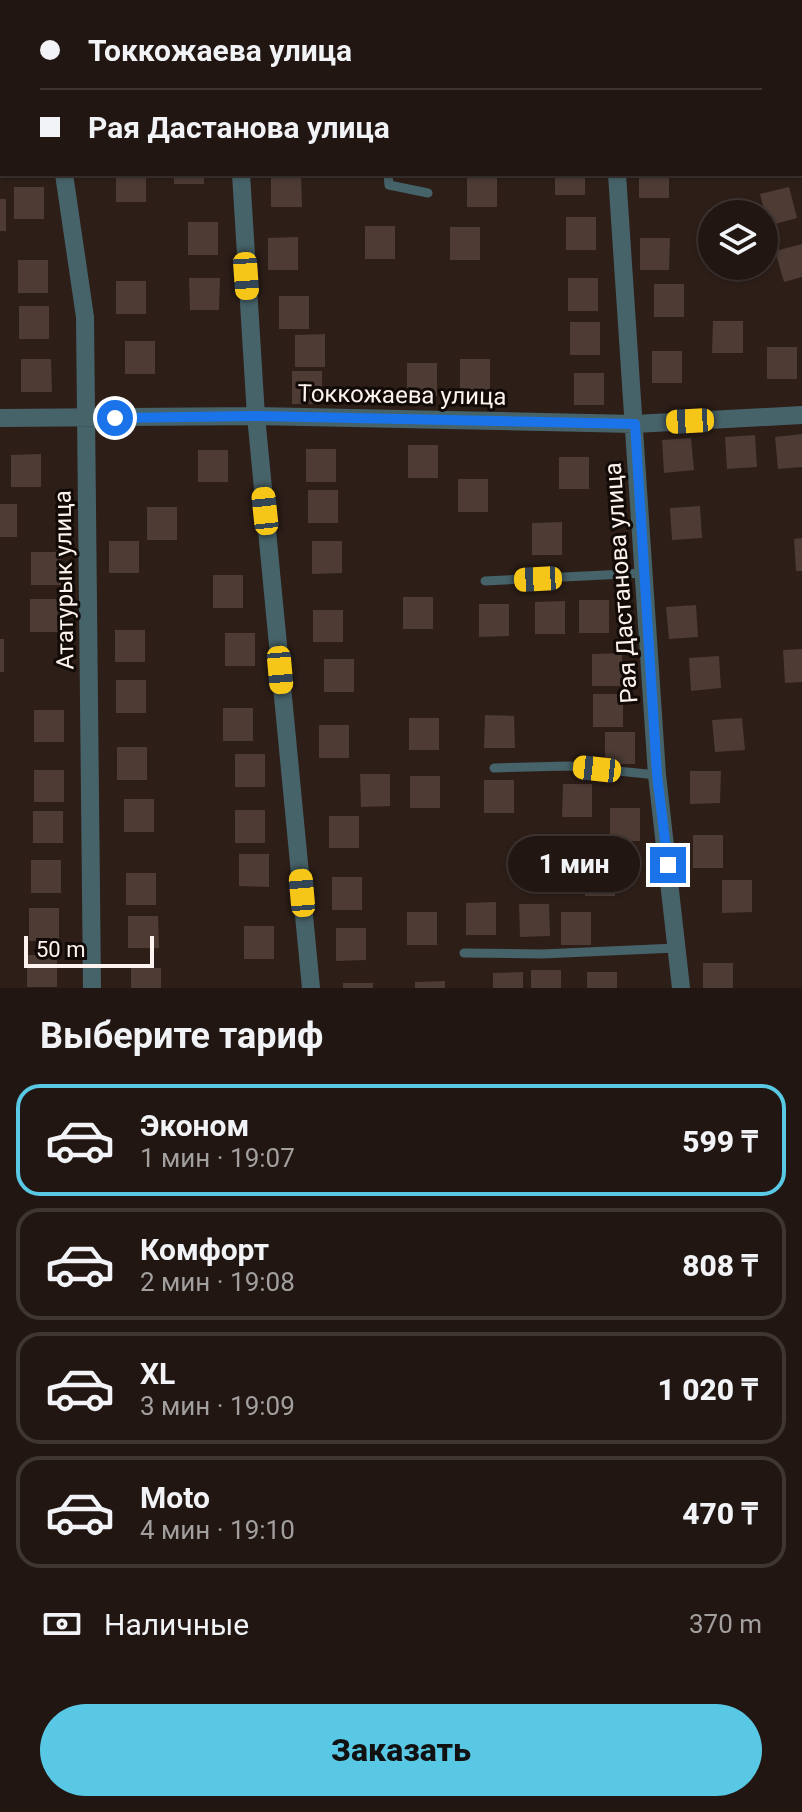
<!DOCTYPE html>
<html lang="ru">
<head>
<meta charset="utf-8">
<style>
	body { margin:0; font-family:Roboto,sans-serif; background:#2a1f1b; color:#f1f3f6; height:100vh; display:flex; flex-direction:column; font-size:30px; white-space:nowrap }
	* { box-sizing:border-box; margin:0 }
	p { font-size:26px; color:#a29f9f }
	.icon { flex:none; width:44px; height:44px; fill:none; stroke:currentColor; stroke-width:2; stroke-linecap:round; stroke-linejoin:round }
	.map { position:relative; height:988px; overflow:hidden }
	.details { display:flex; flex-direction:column; background:#221612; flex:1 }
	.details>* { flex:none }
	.top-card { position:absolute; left:0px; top:0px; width:802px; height:176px; box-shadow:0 2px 6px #0004,0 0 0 2px #3f3532; display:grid; align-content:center; height:176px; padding:0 40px; background:#221612 }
	.buttons { position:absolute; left:698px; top:200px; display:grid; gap:16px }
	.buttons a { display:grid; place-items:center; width:80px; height:80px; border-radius:50%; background:#221612; box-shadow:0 2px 6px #0004,0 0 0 2px #3f3532; font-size:40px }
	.scale { position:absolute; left:24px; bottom:20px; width:130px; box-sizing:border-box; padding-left:8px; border:4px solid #fdf2ed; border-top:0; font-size:22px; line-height:28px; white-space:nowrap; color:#fdf2ed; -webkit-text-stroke:6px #110a07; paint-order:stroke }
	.end { position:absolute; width:36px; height:36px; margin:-18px; border:10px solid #1a73e8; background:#fff; box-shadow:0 0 0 4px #fff }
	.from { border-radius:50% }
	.bubble { position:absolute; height:56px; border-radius:28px; background:#221612; box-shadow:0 2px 6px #0004,0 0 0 2px #3f3532; font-size:26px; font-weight:800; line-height:56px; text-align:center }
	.car { position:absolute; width:24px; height:48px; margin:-24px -12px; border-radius:10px; box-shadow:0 0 6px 2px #0007; background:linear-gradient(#f5c518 24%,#345 0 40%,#f5c518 0 76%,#345 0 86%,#f5c518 0) }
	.top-card b { display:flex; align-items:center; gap:28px; height:76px; font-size:30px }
	.top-card b+b { border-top:2px solid #3f3532 }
	.top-card i { width:20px; height:20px; background:#f1f3f6 }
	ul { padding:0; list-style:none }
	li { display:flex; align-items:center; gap:24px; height:112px; margin:0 16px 12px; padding:0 24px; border:4px solid #3f3532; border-radius:24px }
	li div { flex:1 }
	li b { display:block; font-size:30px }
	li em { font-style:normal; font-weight:800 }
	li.current { border-color:#59c8e4 }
	li>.icon { width:72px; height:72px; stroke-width:1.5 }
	h2 { padding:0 40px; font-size:36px; line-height:96px }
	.pay { display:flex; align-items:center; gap:20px; height:88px; padding:0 40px; font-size:30px }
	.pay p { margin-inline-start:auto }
	.primary-button { display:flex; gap:16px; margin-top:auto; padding:16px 40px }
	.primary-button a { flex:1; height:92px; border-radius:48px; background:#59c8e4; color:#111; font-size:32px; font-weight:800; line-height:92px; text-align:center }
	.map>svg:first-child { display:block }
</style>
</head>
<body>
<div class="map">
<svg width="802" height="988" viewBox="0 0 802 988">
	<rect width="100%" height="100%" fill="#2d1e18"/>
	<path fill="#4d3b34" d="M116 174H146V202H116Z
		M174 174H204V184H174Z
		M271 174H301L302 207H271Z
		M467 174H497V207H467Z
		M555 174H585V195H555Z
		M639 174H669V198H639Z
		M14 187H44V219H14Z
		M789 187 797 218 768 226 760 194Z
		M0 199H6V231H0Z
		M566 217H596V250H566Z
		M188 222H218V255H188Z
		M365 226H395V259H365Z
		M450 227H480V260H450Z
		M298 237V270H268V238Z
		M640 238H670L669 270H640Z
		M802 244V277L784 282 775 251Z
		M18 260H48V293H18Z
		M189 278H220L219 310H190Z
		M568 278H598V311H568Z
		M116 281H146V314H116Z
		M654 284H684V317H654Z
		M279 296H309V329H279Z
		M19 306H49V339H19Z
		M713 321H743V353H712Z
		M570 322H600V355H570Z
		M325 334V367H295V335Z
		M125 341H155V374H125Z
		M767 347H797V379H767Z
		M652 351H682V383H652Z
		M21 359H51L52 392H21Z
		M460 359H490V392H460Z
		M407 363H437V396H407Z
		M292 371H322V404H292Z
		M574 373H604V405H574Z
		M802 434V467L778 469 775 437Z
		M755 435 757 467 727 469 725 437Z
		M691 438 694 470 664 473 662 440Z
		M408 445H438V478H408Z
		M306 449H336V482H306Z
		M198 450H228V482H198Z
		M41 454V487H11V455Z
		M559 457H589V489H559Z
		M458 479H488V512H458Z
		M308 490H338V523H308Z
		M0 504H17V537H0Z
		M700 506 702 538 672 540 670 508Z
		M147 507H177V540H147Z
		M562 522V555H532V523Z
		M802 538V571H796L794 539Z
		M109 541H139V573H109Z
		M312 541H342V573L312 574Z
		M31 552H61V585H31Z
		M213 575H243V608H213Z
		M403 597H433V629H403Z
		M30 599H60V632H30Z
		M579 600H609V633H579Z
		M565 601V634H535V602Z
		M479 604H509V636L479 637Z
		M696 605 698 637 669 639 666 607Z
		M313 610H343V642H313Z
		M115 630H145V662H115Z
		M225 633H255V666H225Z
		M0 639H4V672H0Z
		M802 649V682L785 683 783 650Z
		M622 653V686H592V654Z
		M719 656 721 688 691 691 689 658Z
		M324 659H354V692H324Z
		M116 680H146V713H116Z
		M593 694H623V727H593Z
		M223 708H253V741H223Z
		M34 710H64V742H34Z
		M485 715 514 716 515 748H484Z
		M409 718H439V750H409Z
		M742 718 745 750 715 752 712 720Z
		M319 725H349V758H319Z
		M605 732H635V764H605Z
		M117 747H147V780H117Z
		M235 754H265V787H235Z
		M34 770H64V802H34Z
		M690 771H721L720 803 690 804Z
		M360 774H390V806L361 807Z
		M410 776H440V808H410Z
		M484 780H514V813H484Z
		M563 784H592V817H562Z
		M124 799H154V832H124Z
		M610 808H640V841H610Z
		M235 810H265V843H235Z
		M33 811H63V843H33Z
		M329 816H359V848H329Z
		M693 835H723V868H693Z
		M239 854H269V887L239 886Z
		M31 860H61V893H31Z
		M585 863H615V896H585Z
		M126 873H156V905H126Z
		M332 877H362V910H332Z
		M722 880H752V912L722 913Z
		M496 902V935H466V903Z
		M519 904H549L550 936 520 937Z
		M29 908H59V941H29Z
		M407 912H437V945H407Z
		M561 912H591V945H561Z
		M128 916H158L159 948H128Z
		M244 926H274V959H244Z
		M336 928H366V960L336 961Z
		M27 955H57V987H27Z
		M703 963H733V988H703Z
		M131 968H161V988H131Z
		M531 970H561V988H531Z
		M523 972V988H493V973Z
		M587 972H617V988H587Z
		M445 981V988H415V982Z
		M343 983H373V988H343Z"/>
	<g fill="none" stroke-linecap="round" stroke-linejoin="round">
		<path stroke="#47636a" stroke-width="9" d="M388 174 389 185 428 193
			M485 581 645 573
			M494 768 568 766 657 775
			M464 953 542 954 676 948"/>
		<path stroke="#47636a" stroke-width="18" d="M605 0V2
			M53 2V0
			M391 2V0
			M64 174 85 317 92 988
			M241 174 256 416 311 988
			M617 174 657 775 681 988
			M0 418 256 416 635 424 802 415"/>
	</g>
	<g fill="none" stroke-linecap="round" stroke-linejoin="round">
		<path stroke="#1a73e8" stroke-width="10" d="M115 418 256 416 635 424 657 775 668 865"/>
	</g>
	<g text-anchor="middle" stroke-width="6" stroke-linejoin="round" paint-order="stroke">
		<g font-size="24" fill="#fdf2ed" stroke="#110a07">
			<text transform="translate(402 395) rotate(1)" y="8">Токкожаева улица</text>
			<text transform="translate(64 580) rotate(-91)" y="8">Ататурык улица</text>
			<text transform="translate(621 583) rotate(-94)" y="8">Рая Дастанова улица</text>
		</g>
	</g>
</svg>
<div class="buttons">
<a><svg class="icon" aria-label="layers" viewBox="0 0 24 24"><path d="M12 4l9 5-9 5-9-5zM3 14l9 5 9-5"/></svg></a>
</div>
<div class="scale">50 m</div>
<i class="end from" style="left:115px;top:418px"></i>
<i class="end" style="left:668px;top:865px"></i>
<div class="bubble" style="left:508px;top:836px;width:132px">1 мин</div>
<i class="car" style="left:246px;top:276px;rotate:176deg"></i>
<i class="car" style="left:690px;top:421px;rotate:267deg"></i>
<i class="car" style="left:265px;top:511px;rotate:354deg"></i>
<i class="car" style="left:538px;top:579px;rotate:267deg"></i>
<i class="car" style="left:280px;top:670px;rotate:175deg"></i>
<i class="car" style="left:597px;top:769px;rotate:276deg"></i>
<i class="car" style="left:302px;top:893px;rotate:355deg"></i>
<div class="top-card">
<b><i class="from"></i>Токкожаева улица</b>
<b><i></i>Рая Дастанова улица</b>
</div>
</div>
<section class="details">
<h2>Выберите тариф</h2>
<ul>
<li class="current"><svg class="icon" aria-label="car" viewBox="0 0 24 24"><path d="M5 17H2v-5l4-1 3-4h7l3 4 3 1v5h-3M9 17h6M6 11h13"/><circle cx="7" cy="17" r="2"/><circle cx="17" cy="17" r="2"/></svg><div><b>Эконом</b><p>1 мин · 19:07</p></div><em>599 ₸</em></li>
<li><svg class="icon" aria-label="car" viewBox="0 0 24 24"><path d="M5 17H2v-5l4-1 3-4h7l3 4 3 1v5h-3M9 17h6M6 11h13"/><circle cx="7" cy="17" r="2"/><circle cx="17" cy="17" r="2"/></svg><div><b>Комфорт</b><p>2 мин · 19:08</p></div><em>808 ₸</em></li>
<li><svg class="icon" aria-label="car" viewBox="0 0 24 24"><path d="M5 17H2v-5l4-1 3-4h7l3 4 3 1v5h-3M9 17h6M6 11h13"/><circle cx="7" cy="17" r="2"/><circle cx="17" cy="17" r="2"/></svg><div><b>XL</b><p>3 мин · 19:09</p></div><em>1 020 ₸</em></li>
<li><svg class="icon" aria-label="car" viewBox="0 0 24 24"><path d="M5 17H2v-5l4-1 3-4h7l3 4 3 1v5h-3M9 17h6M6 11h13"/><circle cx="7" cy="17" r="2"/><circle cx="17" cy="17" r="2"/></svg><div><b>Moto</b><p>4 мин · 19:10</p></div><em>470 ₸</em></li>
</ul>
<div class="pay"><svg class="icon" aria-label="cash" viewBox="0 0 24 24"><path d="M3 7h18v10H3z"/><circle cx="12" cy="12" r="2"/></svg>Наличные<p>370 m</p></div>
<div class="primary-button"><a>Заказать</a></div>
</section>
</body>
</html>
